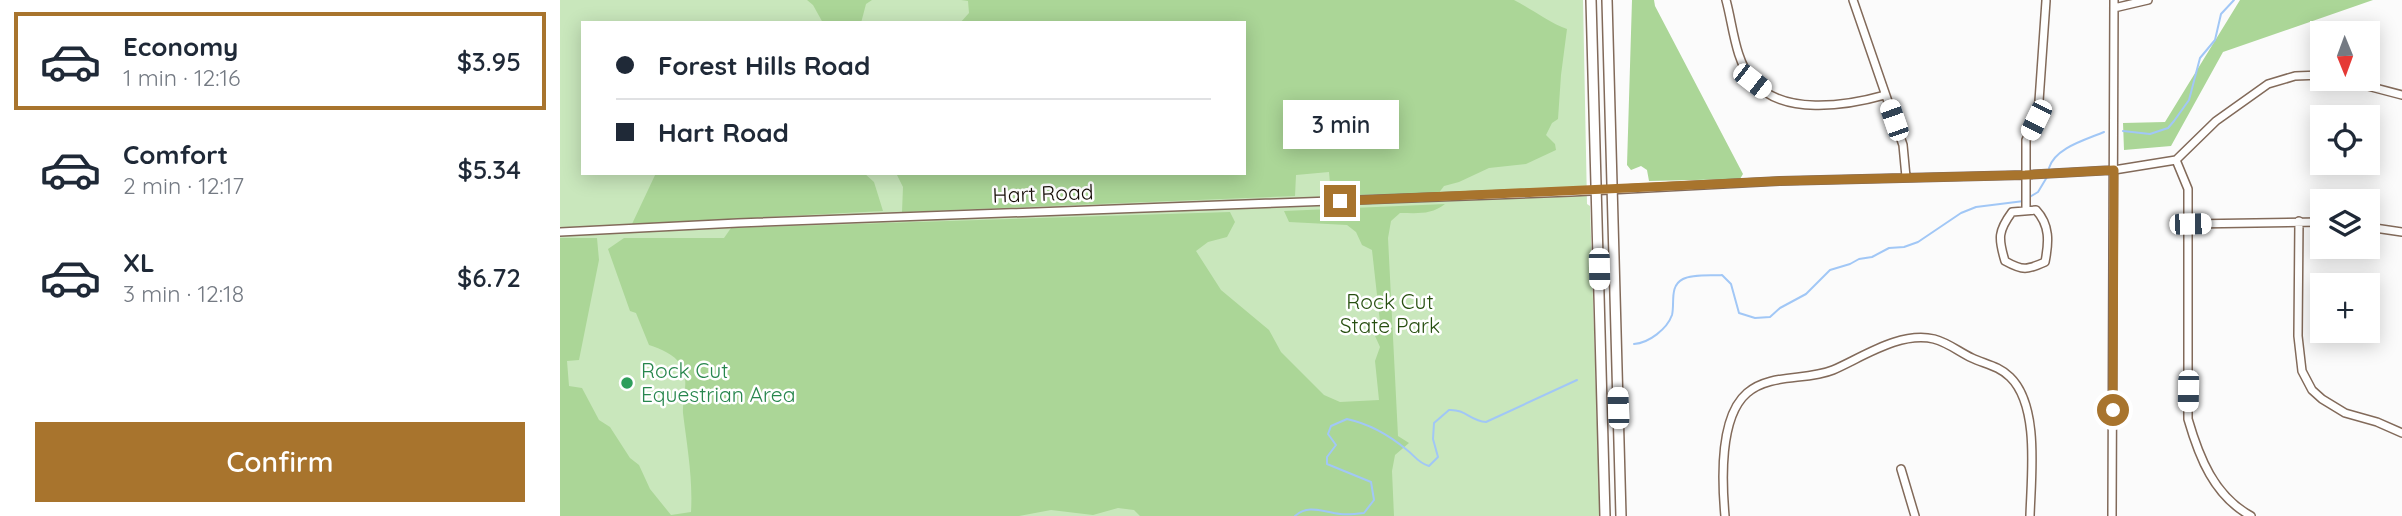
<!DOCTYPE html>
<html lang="en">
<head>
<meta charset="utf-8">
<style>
	body { margin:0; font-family:Quicksand,sans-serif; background:#f6f6f7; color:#1f2937; height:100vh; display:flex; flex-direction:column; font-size:26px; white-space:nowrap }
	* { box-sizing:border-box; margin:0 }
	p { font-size:23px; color:#747a83 }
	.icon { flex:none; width:38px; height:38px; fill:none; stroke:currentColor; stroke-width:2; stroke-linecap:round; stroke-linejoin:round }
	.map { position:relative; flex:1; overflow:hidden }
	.sheet { display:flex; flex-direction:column; background:#fff; width:560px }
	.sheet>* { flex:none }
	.guide { position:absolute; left:21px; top:21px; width:665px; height:154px; border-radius:0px; box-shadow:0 4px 18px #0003; display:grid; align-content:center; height:154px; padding:0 35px; background:#fff }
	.needle { width:46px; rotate:179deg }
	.controls { position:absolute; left:1750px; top:21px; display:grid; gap:14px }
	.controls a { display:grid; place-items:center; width:70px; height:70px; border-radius:0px; background:#fff; box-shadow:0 4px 18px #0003; font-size:35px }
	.end { position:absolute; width:32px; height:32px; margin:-16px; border:9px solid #a8742d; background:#fff; box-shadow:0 0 0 4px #fff }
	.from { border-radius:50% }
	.bubble { position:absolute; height:49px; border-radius:0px; background:#fff; box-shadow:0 4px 18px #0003; font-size:23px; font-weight:600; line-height:49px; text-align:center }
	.car { position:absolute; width:21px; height:42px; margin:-21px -10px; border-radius:9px; box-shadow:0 0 5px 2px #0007; background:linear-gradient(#fff 24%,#345 0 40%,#fff 0 76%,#345 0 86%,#fff 0) }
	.guide b { display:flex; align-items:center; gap:24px; height:66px; font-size:26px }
	.guide b+b { border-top:2px solid #e0e1e3 }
	.guide i { width:18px; height:18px; background:#1f2937 }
	ul { padding:12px 0 0; list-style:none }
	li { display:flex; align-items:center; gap:21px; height:98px; margin:0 14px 10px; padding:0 21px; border:4px solid transparent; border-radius:0px }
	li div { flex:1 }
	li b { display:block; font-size:26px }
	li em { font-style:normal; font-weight:600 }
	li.selected { border-color:#a8742d }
	li>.icon { width:63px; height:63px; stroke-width:1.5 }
	.button { display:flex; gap:14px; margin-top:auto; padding:14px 35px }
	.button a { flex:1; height:80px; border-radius:0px; background:#a8742d; color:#fff; font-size:28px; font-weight:600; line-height:80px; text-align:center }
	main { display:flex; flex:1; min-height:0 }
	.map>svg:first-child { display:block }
</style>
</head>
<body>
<main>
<section class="sheet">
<ul>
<li class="selected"><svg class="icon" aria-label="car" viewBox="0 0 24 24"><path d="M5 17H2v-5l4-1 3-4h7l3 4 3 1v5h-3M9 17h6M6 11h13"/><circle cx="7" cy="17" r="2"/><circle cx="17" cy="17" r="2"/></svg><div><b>Economy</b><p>1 min · 12:16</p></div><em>$3.95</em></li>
<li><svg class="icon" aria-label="car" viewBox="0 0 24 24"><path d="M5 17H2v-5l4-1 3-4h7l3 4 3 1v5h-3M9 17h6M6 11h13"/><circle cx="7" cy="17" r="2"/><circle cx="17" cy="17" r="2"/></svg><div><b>Comfort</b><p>2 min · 12:17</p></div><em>$5.34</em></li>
<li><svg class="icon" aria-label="car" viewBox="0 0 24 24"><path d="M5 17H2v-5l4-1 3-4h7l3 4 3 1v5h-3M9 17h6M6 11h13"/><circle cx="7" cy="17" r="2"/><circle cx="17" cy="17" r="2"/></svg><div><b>XL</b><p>3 min · 12:18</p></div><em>$6.72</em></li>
</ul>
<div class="button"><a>Confirm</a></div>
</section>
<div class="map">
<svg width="1842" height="516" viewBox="0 0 1842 516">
	<rect width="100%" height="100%" fill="#fbfbfb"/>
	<path fill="#c9e7bc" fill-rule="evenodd" d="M0 0H1023L1027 204 1030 206 1040 516H0ZM23 23H684V173H23Z"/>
	<path fill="#abd697" d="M247 0H312L306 4 301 23H263L253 5Z
		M401 0H954C972 9 988 22 1007 29L1001 75 998 119 992 123 986 135 995 144 996 150 966 164 929 168 899 182 884 186 878 194 771 195 769 172 736 175 735 196 342 212 343 187 336 173H684V23H400L409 13 408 1Z
		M1072 0H1094L1095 6 1183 174 1180 179 1089 181 1087 170 1081 166 1071 170 1067 165Z
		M1680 0H1813L1663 52 1611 146 1564 150 1563 123 1605 122Z
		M96 173H304L314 182 323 211 72 224Z
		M885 204C871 215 858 213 840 213L831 221 828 238 838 436 849 443 835 455 832 471 834 516H580L574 510 558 508 533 515 491 510 459 516H0V238H37L39 260 19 360 7 361 9 386 22 388 39 420 50 427 70 458 79 465 90 489 111 515 131 512C133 478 127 446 123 413 122 397 130 382 121 365 114 354 101 349 89 345L76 313 70 311 48 249 64 238H164L171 228 670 212 675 222 667 237 648 242 636 251 661 290 709 330 721 352 764 395 780 402 819 400 815 361 820 347 815 336 820 322 812 250 802 245 796 232 787 225 729 222 724 211Z"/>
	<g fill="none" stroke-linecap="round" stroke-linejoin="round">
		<path stroke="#a1c7f6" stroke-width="2" d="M1563 131 1590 134 1608 128 1614 121 1629 100 1640 58 1655 40 1661 14 1674 0
			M1489 168C1495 148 1525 140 1544 132
			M1468 198 1478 192 1487 177
			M1074 344C1089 343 1107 329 1112 315 1115 303 1109 286 1123 279 1133 274 1152 276 1162 275L1171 284 1179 313 1195 318 1210 317 1220 308 1246 294 1270 270 1290 264 1299 259 1312 257 1329 248 1344 247 1358 242 1401 213 1416 207 1464 201
			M735 516C748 504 763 512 780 514 788 515 796 514 804 513L814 500 811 482 767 464V457L776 445 768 434 771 426 787 419C810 424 829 435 847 450 855 456 858 463 869 466L878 457 873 439 874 423 889 410C906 409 910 421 926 422L1017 380"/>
		<defs>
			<path id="minor" d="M1166 0C1173 25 1175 61 1193 81 1222 116 1286 106 1325 95
				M1293 0 1343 145 1346 177
				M1554 8 1588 0
				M1781 79 1842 95
				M1616 160 1628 189V419C1639 457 1654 496 1691 516
				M1476 210C1490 225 1489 242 1485 262 1467 270 1463 271 1445 261 1438 238 1438 231 1452 212Z
				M1466 211V140L1476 120 1479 101 1486 1
				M1739 221 1738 336 1742 371 1752 390 1762 399 1785 413 1817 422 1842 433
				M1630 224 1762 222
				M1808 227 1842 232
				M0 232 178 223 1011 192 1220 181 1465 175 1554 170 1616 160 1656 121 1708 84 1735 76 1762 75
				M1341 469 1355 516
				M1165 516C1162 483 1159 417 1187 393 1210 373 1246 381 1273 370 1303 357 1340 331 1374 339 1389 343 1399 352 1412 358 1425 364 1439 366 1450 377 1480 406 1471 477 1470 516
				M1552 516 1554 0"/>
			<path id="major" d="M1031 0 1045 516
				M1047 0 1061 516"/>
		</defs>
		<use href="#minor" stroke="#826a5a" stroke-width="10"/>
		<use href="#major" stroke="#826a5a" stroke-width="12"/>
		<use href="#minor" stroke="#fff" stroke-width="7"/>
		<use href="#major" stroke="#fff" stroke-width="9"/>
	</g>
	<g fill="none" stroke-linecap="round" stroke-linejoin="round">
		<path stroke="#a8742d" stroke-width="9" d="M780 201 1220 181 1465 175 1554 170 1553 410"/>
	</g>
	<circle fill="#2e9e5b" stroke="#fff" stroke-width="2.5" cx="67" cy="383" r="7"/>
	<g text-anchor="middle" stroke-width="5" stroke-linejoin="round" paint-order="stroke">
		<g font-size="21" fill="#160d07" stroke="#fff">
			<text transform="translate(483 194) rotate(-2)" y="7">Hart Road</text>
		</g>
		<g font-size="21" fill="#274f10" stroke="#fff">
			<text x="830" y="309">Rock Cut<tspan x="830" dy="24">State Park</tspan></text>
		</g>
		<g font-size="21" fill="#27864d" stroke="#fff" text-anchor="start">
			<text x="81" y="378">Rock Cut<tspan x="81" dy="24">Equestrian Area</tspan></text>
		</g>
	</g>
</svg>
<div class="controls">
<a><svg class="needle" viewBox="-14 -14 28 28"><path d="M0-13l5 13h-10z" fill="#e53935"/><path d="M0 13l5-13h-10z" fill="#747a83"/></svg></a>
<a><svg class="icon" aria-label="locate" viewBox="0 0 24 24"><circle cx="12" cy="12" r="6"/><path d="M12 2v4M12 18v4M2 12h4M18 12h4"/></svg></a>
<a><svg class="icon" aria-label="layers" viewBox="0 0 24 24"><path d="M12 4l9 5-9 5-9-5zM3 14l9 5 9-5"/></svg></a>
<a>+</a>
</div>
<i class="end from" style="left:1553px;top:410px"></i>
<i class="end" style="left:780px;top:201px"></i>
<div class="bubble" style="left:723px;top:100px;width:116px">3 min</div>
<i class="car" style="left:1192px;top:81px;rotate:128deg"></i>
<i class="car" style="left:1334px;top:120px;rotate:341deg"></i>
<i class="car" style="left:1476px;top:120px;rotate:206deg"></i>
<i class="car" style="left:1630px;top:224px;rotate:89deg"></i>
<i class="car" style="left:1039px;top:269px;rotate:179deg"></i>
<i class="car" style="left:1628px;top:391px;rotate:181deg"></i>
<i class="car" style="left:1058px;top:408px;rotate:358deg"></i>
<div class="guide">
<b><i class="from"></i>Forest Hills Road</b>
<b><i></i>Hart Road</b>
</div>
</div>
</main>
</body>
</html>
